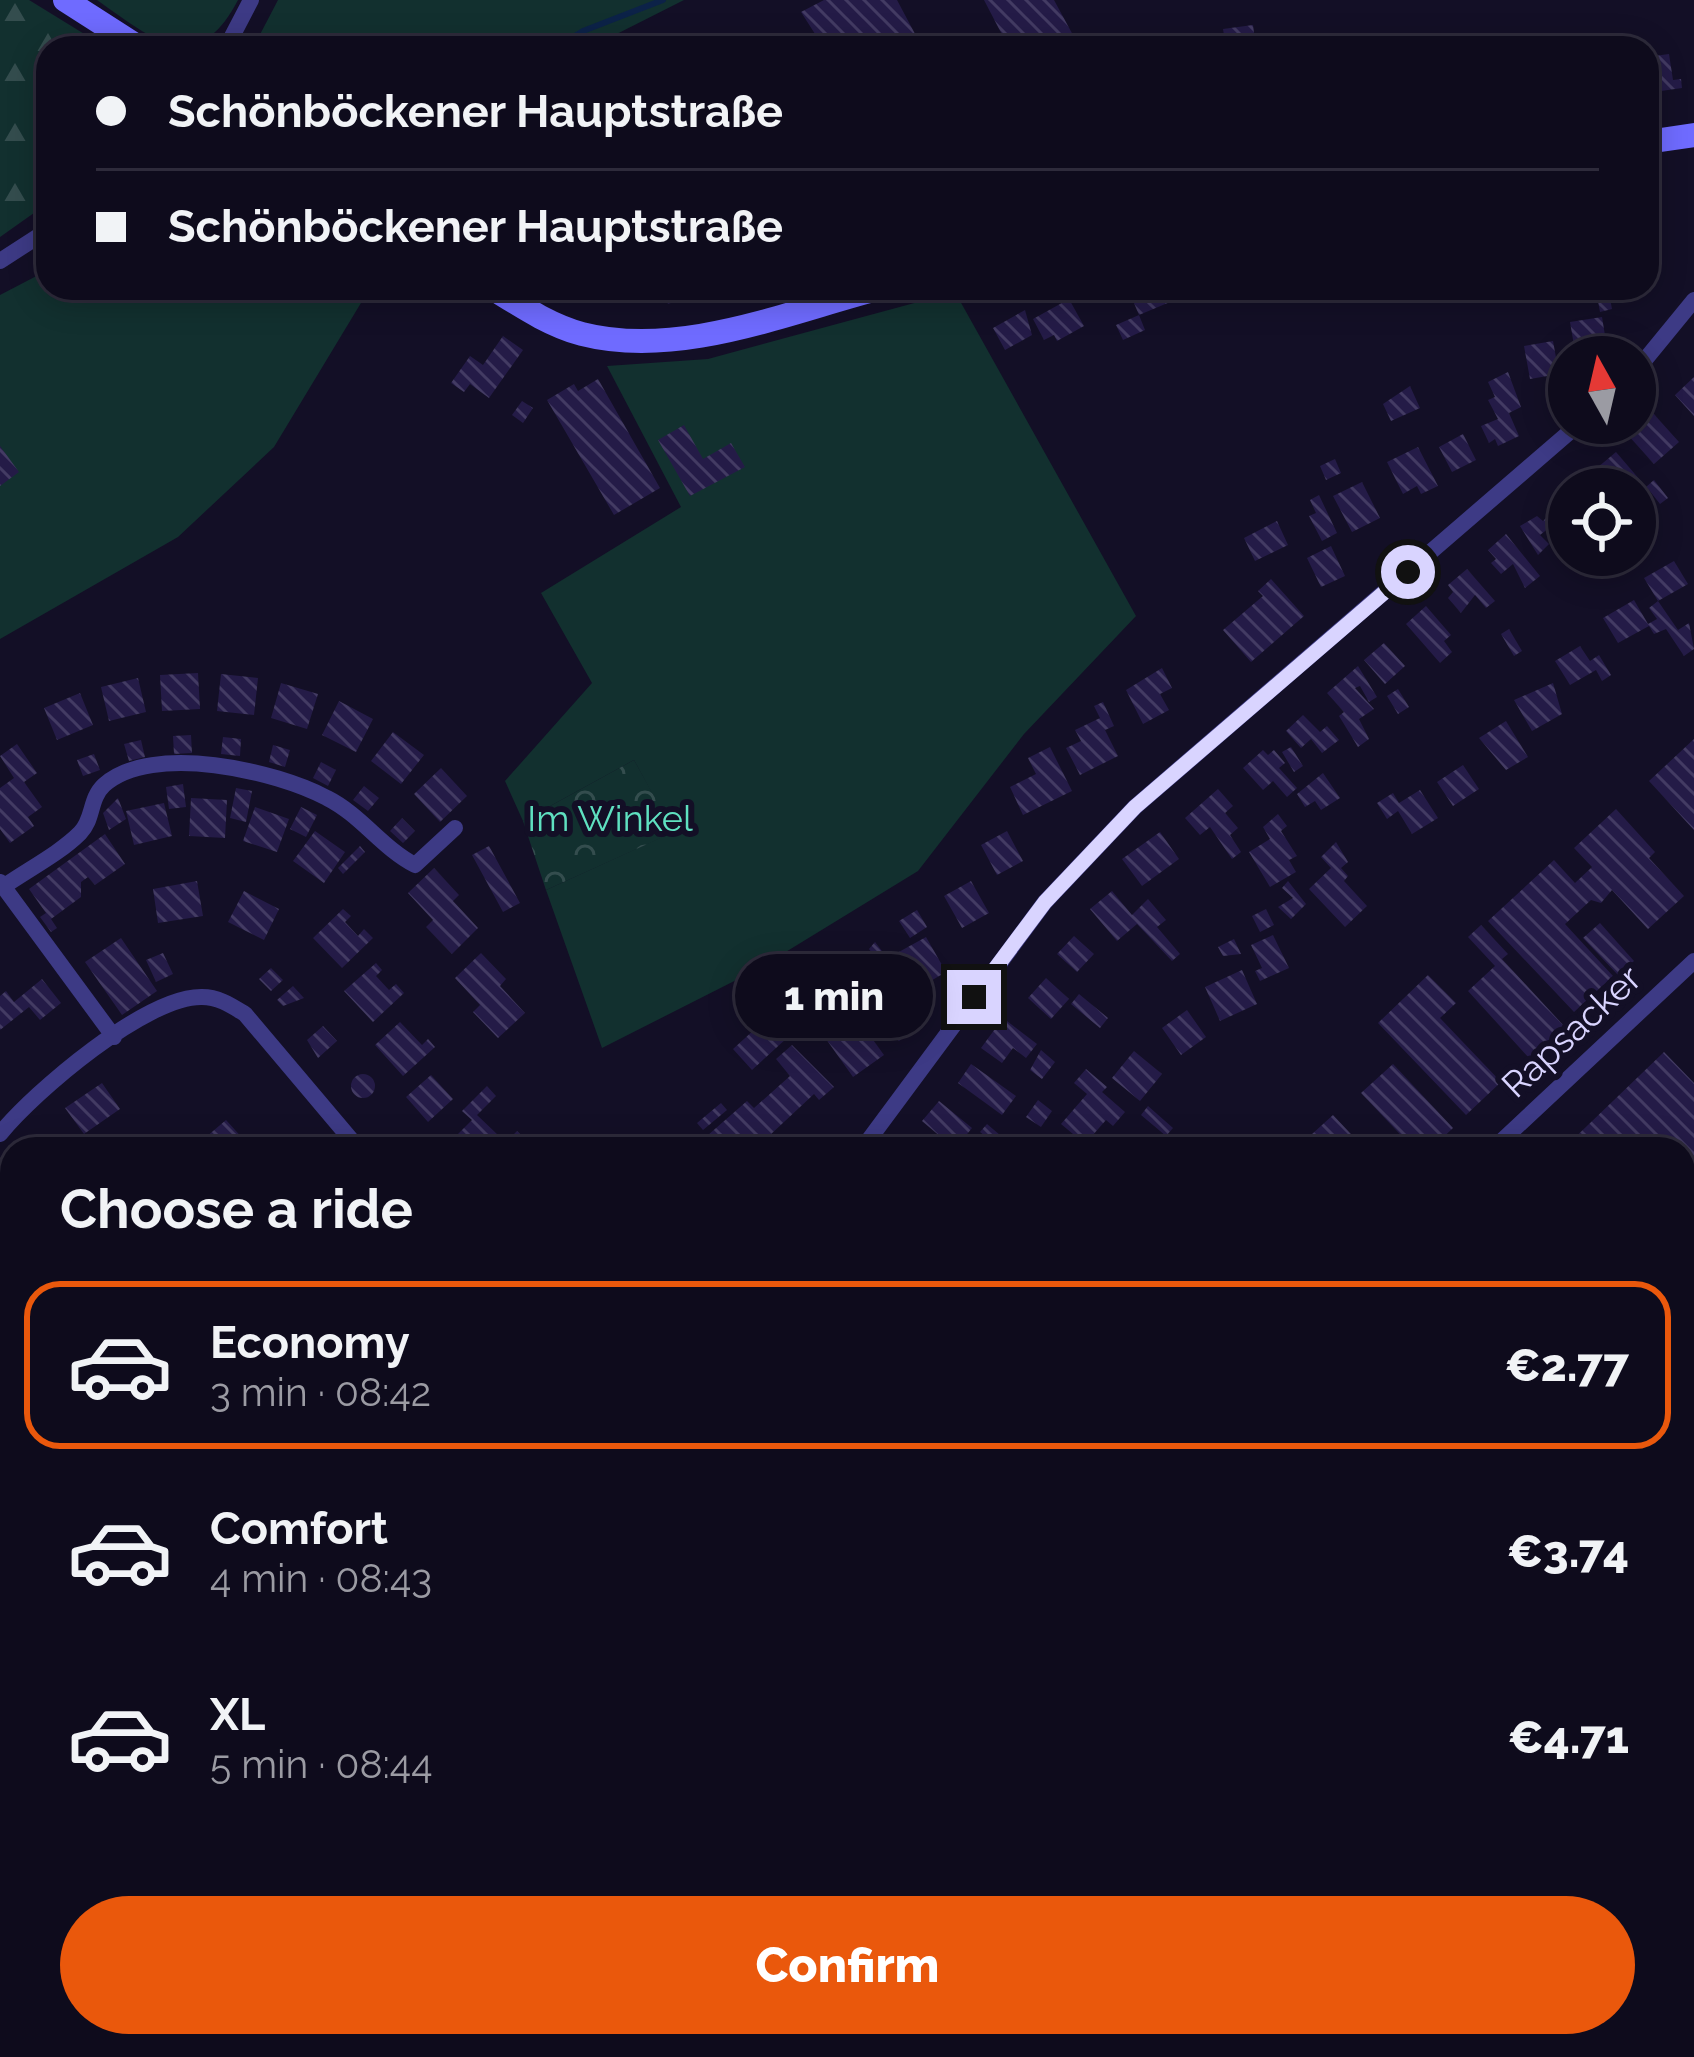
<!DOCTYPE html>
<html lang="en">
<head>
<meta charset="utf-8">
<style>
	body { margin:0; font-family:Raleway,sans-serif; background:#171425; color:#f1f3f6; height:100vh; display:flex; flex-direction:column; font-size:45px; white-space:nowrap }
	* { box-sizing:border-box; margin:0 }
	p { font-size:39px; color:#9b9ba3 }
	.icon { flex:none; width:66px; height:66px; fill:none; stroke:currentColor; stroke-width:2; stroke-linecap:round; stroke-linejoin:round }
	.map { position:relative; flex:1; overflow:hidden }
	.sheet { position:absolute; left:0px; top:1137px; width:1695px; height:921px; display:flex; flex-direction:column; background:#0e0b1c; border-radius:36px 36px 0 0; box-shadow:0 6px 30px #0003,0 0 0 3px #2e2b3b }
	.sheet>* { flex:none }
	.banner { position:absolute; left:36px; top:36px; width:1623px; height:264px; border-radius:36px; box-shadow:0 6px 30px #0003,0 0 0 3px #2e2b3b; display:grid; align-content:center; height:264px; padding:0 60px; background:#0e0b1c }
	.needle { width:78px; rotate:352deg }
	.tools { position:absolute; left:1548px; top:336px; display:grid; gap:24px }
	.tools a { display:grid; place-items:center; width:108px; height:108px; border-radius:50%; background:#0e0b1c; box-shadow:0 6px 30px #0003,0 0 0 3px #2e2b3b; font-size:60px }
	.end { position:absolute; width:54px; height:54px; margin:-27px; border:15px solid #d9d4ff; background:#111; box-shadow:0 0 0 6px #111 }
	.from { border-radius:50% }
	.bubble { position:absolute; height:84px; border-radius:42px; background:#0e0b1c; box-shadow:0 6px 30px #0003,0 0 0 3px #2e2b3b; font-size:39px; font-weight:800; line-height:84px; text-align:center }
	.banner b { display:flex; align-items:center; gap:42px; height:114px; font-size:45px }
	.banner b+b { border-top:3px solid #2e2b3b }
	.banner i { width:30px; height:30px; background:#f1f3f6 }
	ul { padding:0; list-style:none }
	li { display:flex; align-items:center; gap:36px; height:168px; margin:0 24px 18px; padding:0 36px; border:6px solid transparent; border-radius:36px }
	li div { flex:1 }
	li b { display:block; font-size:45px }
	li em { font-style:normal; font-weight:800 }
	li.selected { border-color:#ea580c }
	li>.icon { width:108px; height:108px; stroke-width:1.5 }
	h2 { padding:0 60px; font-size:54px; line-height:144px }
	.cta { display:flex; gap:24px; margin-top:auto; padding:24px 60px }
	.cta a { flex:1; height:138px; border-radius:72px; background:#ea580c; color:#fff; font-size:48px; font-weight:800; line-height:138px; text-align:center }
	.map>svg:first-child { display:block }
</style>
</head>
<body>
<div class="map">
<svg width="1694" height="2057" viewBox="0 0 1694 2057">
	<defs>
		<pattern id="forest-firs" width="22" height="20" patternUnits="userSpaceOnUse" patternTransform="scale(3)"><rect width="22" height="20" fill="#12302f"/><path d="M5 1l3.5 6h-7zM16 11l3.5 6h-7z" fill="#344d4e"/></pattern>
		<pattern id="park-crowns" width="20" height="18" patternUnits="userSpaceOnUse" patternTransform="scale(3)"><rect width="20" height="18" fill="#12302f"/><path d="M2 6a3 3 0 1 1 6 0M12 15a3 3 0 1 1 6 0" fill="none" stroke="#344d4e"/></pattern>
		<pattern id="building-back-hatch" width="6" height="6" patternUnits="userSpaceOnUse" patternTransform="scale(3)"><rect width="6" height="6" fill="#241b47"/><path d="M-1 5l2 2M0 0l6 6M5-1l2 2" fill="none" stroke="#433b63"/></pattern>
	</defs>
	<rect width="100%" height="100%" fill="#130f26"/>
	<path fill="#12302f" d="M97 0H238C197 79 152 39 97 0Z
		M278 0H684L589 48H253Z
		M48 270V288H370L274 447 178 537 0 639V295Z
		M955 292 1136 616 1024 734 918 871 758 969 602 1048 546 890 673 832 634 760 523 821 505 781 592 683 541 593 681 507 607 366 708 359Z
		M1694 1347V1497L1683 1507V1357Z
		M0 1747 12 1756V1835L0 1833Z
		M1683 1762 1694 1776V2057H1258L1270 2046H1683Z
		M197 2046H292L306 2057H206Z
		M397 2046H1113L1101 2057H408Z"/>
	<path fill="url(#forest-firs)" d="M0 0H29L107 48H48V203L0 237Z"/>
	<path fill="url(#park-crowns)" d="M634 760 674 832 546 890 523 821Z"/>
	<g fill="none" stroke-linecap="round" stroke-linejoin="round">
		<path stroke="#0c2248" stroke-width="6" d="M555 48 583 31 663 0"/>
	</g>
	<path fill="url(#building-back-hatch)" d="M824 0H897L922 47 893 48 885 33 856 48H824L801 12Z
		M984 0H1054L1080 48H1009Z
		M1253 25 1256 48H1226L1223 29Z
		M1669 54 1673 80 1681 79 1682 88 1647 93V57Z
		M1653 217 1658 246 1647 248V218Z
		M662 288H687L690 296 668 304Z
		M1164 288 1170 302 1139 315 1145 330 1123 340 1116 325 1139 315 1128 289Z
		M1608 288 1612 309 1600 312 1596 291Z
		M1069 299 1084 326 1057 341 1054 335 1044 340 1033 319Z
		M1025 310 1032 335 1005 350 993 328Z
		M1602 317 1608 354 1576 357 1570 322Z
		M503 336 523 350 489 398 470 384 464 392 451 383 470 356 483 365Z
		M1553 341 1559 374 1530 379 1524 346Z
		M1508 372 1521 407 1509 413 1519 436 1498 446 1495 439 1489 443 1481 426 1498 419 1488 400 1495 397 1488 382Z
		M1694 377V416L1675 395Z
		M598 379 660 488 614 515 547 400 574 384 578 391Z
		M1410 386 1420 408 1391 421 1383 404Z
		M522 401 533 408 523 423 512 415Z
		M1652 412 1679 442 1654 464 1627 434Z
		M684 425 703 459 731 443 745 467 690 496 658 440Z
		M1463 434 1476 460 1452 472 1439 447Z
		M0 446 19 472 0 486Z
		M1418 447 1438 486 1421 494 1417 486 1403 494 1387 462Z
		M1616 452 1646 487 1654 480 1668 498 1660 504 1649 490 1635 503V489H1605L1591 473Z
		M1335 459 1341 473 1326 480 1320 466Z
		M1362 482 1380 518 1352 532 1333 496Z
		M1319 495 1337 533 1322 541 1309 516 1316 513 1310 500Z
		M1562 502 1569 509V549L1549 528 1540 535 1549 544 1538 555 1520 526 1537 516 1543 521Z
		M1277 521 1288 545 1255 561 1244 538Z
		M1506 534 1540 576 1525 588 1513 564 1501 574 1491 563 1496 559 1488 550Z
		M1331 546 1345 576 1321 587 1307 558Z
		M1674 561 1688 584 1658 601 1644 578Z
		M1467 569 1495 601 1486 608 1475 595 1461 613 1448 598 1453 592 1448 585Z
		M1271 579 1304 616 1251 662 1223 630 1263 596 1258 591Z
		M1634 600 1648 624 1657 619 1649 608 1658 601 1678 630 1689 623 1694 649 1684 656 1666 629 1654 634 1649 626 1618 643 1603 618Z
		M1426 606 1451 635 1444 641 1452 652 1440 663 1406 624Z
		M1509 629 1522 651 1514 656 1501 634Z
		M1384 643 1405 666 1385 684 1364 660Z
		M1580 646 1590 661 1599 655 1611 675 1602 681 1596 670 1570 685 1555 661Z
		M1358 666 1377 697 1369 702 1360 686 1355 688 1374 709 1359 719 1369 739 1358 747 1339 716 1344 712 1327 693Z
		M1162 668 1172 688 1160 694 1169 710 1143 724 1126 690Z
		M198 673 200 709 162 711 160 675Z
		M221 674 258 678 254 715 217 711Z
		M138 678 146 712 109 721 101 687Z
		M281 683 318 694 307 729 271 718Z
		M1553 683 1562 714 1532 731 1514 700Z
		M1398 689 1409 707 1398 714 1387 696Z
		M80 693 93 725 57 740 44 708Z
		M339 701 373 719 356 752 322 735Z
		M1103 702 1114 726 1105 730 1118 756 1080 775 1066 748 1081 741 1075 730 1100 718 1094 706Z
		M1303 715 1320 732 1327 726 1339 740 1322 753 1311 739 1301 748 1286 731Z
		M1506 721 1528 757 1506 770 1479 738Z
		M393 732 424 755 401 784 371 761Z
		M191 735 192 753 174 754 173 736Z
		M223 737 241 739 240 756 221 754Z
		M1694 739V830L1649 781Z
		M141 740 145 757 129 761 124 744Z
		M17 744 37 773 24 782 42 807 28 817 34 826 10 843 0 829V788L14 778 0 756Z
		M273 745 290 750 285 767 269 762Z
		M1050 747 1072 791 1023 815 1010 787 1036 774 1028 758Z
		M1291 747 1303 766 1294 772 1282 752Z
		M1263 750 1268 755 1274 750 1285 763 1279 768 1297 788 1287 797 1273 781 1263 790 1243 768Z
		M94 754 100 770 83 776 77 760Z
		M321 762 336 770 328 786 313 778Z
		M1463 765 1479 789 1453 806 1437 782Z
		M441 768 467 796 440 822 414 794Z
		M1323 773 1340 798 1321 810 1315 801 1305 807 1297 794Z
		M183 784 186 807 169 809 166 787Z
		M364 786 379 798 368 811 353 800Z
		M236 788 252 791 246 822 230 818Z
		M1218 789 1233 806 1225 813 1238 828 1230 835 1241 852 1232 859 1210 827 1200 835 1185 818Z
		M1420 790 1438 818 1412 834 1398 811 1387 819 1377 803 1393 793 1399 803Z
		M118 798 126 819 109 830 103 813Z
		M191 798 227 800 225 838 189 836Z
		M164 803 172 836 134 845 126 811Z
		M255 807 289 819 277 852 243 841Z
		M301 807 317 815 306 837 290 829Z
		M1616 809 1655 852 1649 858 1684 896 1648 929 1612 890 1601 903 1591 900 1565 924 1613 976 1574 1012 1488 921 1554 860 1575 883 1592 867 1574 848Z
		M1278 814 1287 826 1281 831 1297 856 1289 860 1296 872 1270 887 1249 852 1270 839 1263 827Z
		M402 818 415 831 403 843 390 831Z
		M315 831 345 852 324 883 293 861Z
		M1007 831 1023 861 997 875 981 845Z
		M1160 832 1179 859 1142 886 1122 859Z
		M105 834 125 864 95 885 88 877 81 882V897L51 919 57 928 51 932 40 917 46 913 29 889Z
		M1336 842 1348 862 1341 868 1348 876 1344 881 1367 906 1345 927 1309 889 1331 868 1321 857Z
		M360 846 365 852 343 874 338 868Z
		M489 846 520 903 503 912 472 855Z
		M434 868 459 895 453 901 478 928 452 954 426 927 433 920 408 893Z
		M197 881 203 916 158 923 153 889Z
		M971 881 989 913 962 928 944 896Z
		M1288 881 1306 904 1291 919 1278 907 1293 898 1282 888Z
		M244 891 279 909 264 940 228 922Z
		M1112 891 1132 915 1148 899 1166 920 1157 927 1180 954 1172 961 1137 924 1117 941 1090 909Z
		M343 909 351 916 345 922 358 936 364 929 373 938 342 968 313 938Z
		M1266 909 1274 925 1260 932 1252 916Z
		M917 910 927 927 910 938 899 921Z
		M1600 923 1634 961 1618 975 1583 938Z
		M1481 925 1508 954 1502 959 1564 1026 1529 1058 1468 991 1495 966 1468 937Z
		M1273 935 1289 968 1260 981 1255 971 1262 968 1251 945Z
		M1074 936 1094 954 1077 972 1057 954Z
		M926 937 946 972 917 989 897 953Z
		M121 938 157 991 122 1015 85 962Z
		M1234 939 1241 954 1223 956 1218 947Z
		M875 942 895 968 887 974 893 982 887 987 892 995 900 988 909 1000 895 1011 911 1032 899 1041 856 983 871 972 878 981 887 974 869 949Z
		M163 953 173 974 156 982 146 960Z
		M481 953 506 979 500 986 525 1013 498 1038 473 1012 480 1005 455 978Z
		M376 963 382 970 376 976 389 990 396 984 404 993 373 1022 344 991Z
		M271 968 283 980 271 991 259 979Z
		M1242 970 1257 1004 1220 1021 1205 987Z
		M1428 975 1456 1003 1440 1018 1501 1082 1466 1115 1378 1023Z
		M1046 978 1069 999 1051 1019 1028 998Z
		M42 979 61 1003 40 1020 29 1007 0 1030V996L6 991 14 1002Z
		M293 986 304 998 283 1006 277 1000Z
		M1079 994 1108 1018 1100 1028 1071 1004Z
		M854 1000 864 1014 858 1019 884 1055 853 1077 826 1039 841 1029 831 1016Z
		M1187 1010 1206 1037 1181 1055 1162 1028Z
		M768 1017 787 1038 752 1070 733 1049Z
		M1003 1018 1037 1044 1026 1058 1013 1048 1002 1063 981 1048Z
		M400 1022 422 1045 428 1039 435 1047 403 1076 375 1045Z
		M323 1026 337 1041 318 1058 307 1040Z
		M792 1045 834 1087 819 1100 814 1094 755 1149 745 1139 734 1149H692L747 1101 754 1108 790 1076 776 1059Z
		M1041 1050 1055 1062 1042 1079 1030 1070Z
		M1134 1051 1162 1074 1140 1101 1112 1078Z
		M1664 1052 1694 1083V1184L1683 1195V1149H1563Z
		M971 1064 1016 1096 1002 1115 958 1083Z
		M1393 1064 1453 1128 1431 1149H1414L1361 1093Z
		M1086 1069 1107 1087 1102 1092 1125 1112 1113 1126 1106 1120 1085 1144 1061 1124 1087 1094 1074 1083Z
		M351 1086a12 12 0 1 1 24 0a12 12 0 1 1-24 0Z
		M431 1075 453 1099 428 1122 406 1097Z
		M102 1083 120 1109 84 1134 65 1108Z
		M487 1086 496 1096 477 1115 498 1135 485 1149H467L455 1137 472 1120 462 1111Z
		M1038 1100 1052 1111 1041 1127 1026 1117Z
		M939 1101 972 1128 955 1149 922 1121Z
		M721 1103 727 1110 703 1130 697 1123Z
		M1148 1106 1173 1128 1166 1136 1141 1115Z
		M1333 1115 1365 1149H1323L1311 1135Z
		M226 1120 245 1141 235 1149H205L199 1143Z
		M987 1124 1014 1147 1012 1149H1001L980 1132Z
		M517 1131 532 1146 529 1149 504 1144Z
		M12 1375V1420L0 1430V1387Z
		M12 1627V1662L0 1648V1638Z"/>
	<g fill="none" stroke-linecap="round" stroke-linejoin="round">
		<path stroke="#3d3a85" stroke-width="16" d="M226 48 251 0
			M0 261 48 230
			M1635 372 1694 300
			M0 882 114 1037
			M3 887C27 870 59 854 80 833 94 819 89 799 104 785 152 742 277 771 327 798 361 815 382 848 415 865L455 828
			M0 1134C34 1092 146 996 202 997 219 997 232 1006 245 1014L359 1149
			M862 1149 1045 902 1135 807 1580 423
			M1493 1149 1694 961
			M0 1514 12 1528
			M31 2057 46 2046"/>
		<path stroke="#6f6bff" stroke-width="24" d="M65 0 140 48
			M1647 142 1694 135
			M492 288C521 306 549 325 582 334 679 359 788 312 881 288
			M0 1876 12 1880
			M340 2046 354 2057"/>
		<path stroke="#ff4fa3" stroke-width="30" d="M1683 1563 1694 1553
			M1683 1637 1694 1627
			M971 2046 974 2057
			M640 2057 650 2046
			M667 2057 676 2046
			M1138 2057 1150 2046
			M1217 2057 1229 2046
			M1311 2057 1320 2046"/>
	</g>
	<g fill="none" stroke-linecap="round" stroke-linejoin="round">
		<path stroke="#d9d4ff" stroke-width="15" d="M974 997 1045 902 1135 807 1408 572"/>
	</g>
	<g text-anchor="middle" stroke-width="12" stroke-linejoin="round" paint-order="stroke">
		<g font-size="36" fill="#5fe0c0" stroke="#130f26">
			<text x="610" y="831">Im Winkel</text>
		</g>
		<g font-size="36" fill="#d9d4ff" stroke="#130f26">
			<text transform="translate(1571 1031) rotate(-43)" y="13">Rapsacker</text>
		</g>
	</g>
</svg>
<div class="tools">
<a><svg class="needle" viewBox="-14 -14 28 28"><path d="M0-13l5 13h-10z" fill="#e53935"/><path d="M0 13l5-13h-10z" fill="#9b9ba3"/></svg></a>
<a><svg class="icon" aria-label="locate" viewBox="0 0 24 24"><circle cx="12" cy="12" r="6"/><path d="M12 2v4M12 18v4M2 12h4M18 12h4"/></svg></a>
</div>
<i class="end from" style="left:1408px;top:572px"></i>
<i class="end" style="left:974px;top:997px"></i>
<div class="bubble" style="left:735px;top:954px;width:198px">1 min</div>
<div class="banner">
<b><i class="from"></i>Schönböckener Hauptstraße</b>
<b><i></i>Schönböckener Hauptstraße</b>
</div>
<section class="sheet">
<h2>Choose a ride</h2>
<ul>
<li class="selected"><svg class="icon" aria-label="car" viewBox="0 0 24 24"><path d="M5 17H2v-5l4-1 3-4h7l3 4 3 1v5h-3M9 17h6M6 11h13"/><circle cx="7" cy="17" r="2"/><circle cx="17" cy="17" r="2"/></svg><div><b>Economy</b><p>3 min · 08:42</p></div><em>€2.77</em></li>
<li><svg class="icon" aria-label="car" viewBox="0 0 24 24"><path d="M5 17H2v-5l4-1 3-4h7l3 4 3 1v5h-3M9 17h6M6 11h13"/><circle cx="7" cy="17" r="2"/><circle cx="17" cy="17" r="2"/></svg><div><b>Comfort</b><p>4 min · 08:43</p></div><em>€3.74</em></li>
<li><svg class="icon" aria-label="car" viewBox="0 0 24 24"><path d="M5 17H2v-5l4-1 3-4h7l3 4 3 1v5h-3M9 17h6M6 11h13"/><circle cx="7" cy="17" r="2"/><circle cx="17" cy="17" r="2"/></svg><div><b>XL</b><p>5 min · 08:44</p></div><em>€4.71</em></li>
</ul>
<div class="cta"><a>Confirm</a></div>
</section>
</div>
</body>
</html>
